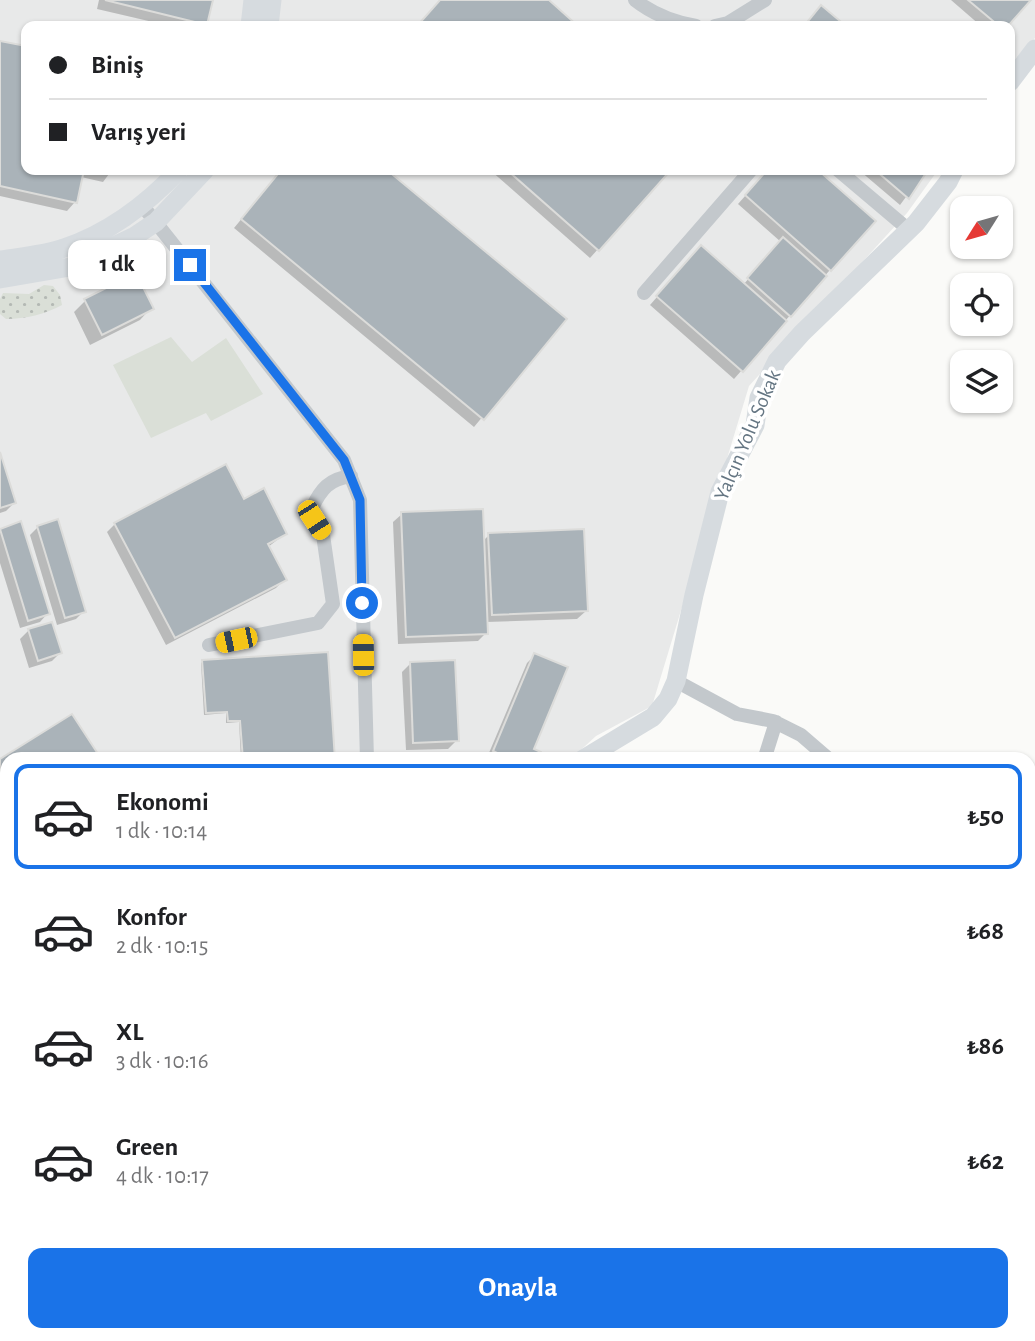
<!DOCTYPE html>
<html lang="tr">
<head>
<meta charset="utf-8">
<style>
	body { margin:0; font-family:"Alegreya Sans",sans-serif; background:#f6f6f6; color:#202124; height:100vh; display:flex; flex-direction:column; font-size:26px; white-space:nowrap }
	* { box-sizing:border-box; margin:0 }
	p { font-size:23px; color:#757577 }
	.icon { flex:none; width:38px; height:38px; fill:none; stroke:currentColor; stroke-width:2; stroke-linecap:round; stroke-linejoin:round }
	.map { position:relative; flex:1; overflow:hidden }
	.sheet { position:absolute; left:0px; top:752px; width:1036px; height:590px; display:flex; flex-direction:column; background:#fff; border-radius:21px 21px 0 0; box-shadow:0 2px 5px #0004 }
	.sheet>* { flex:none }
	.top-card { position:absolute; left:21px; top:21px; width:994px; height:154px; border-radius:14px; box-shadow:0 2px 5px #0004; display:grid; align-content:center; height:154px; padding:0 28px; background:#fff }
	.needle { width:46px; rotate:233deg }
	.controls { position:absolute; left:950px; top:196px; display:grid; gap:14px }
	.controls a { display:grid; place-items:center; width:63px; height:63px; border-radius:14px; background:#fff; box-shadow:0 2px 5px #0004; font-size:35px }
	.end { position:absolute; width:32px; height:32px; margin:-16px; border:9px solid #1a73e8; background:#fff; box-shadow:0 0 0 4px #fff }
	.from { border-radius:50% }
	.bubble { position:absolute; height:49px; border-radius:14px; background:#fff; box-shadow:0 2px 5px #0004; font-size:23px; font-weight:700; line-height:49px; text-align:center }
	.car { position:absolute; width:21px; height:42px; margin:-21px -10px; border-radius:9px; box-shadow:0 0 5px 2px #0007; background:linear-gradient(#f5c518 24%,#345 0 40%,#f5c518 0 76%,#345 0 86%,#f5c518 0) }
	.top-card b { display:flex; align-items:center; gap:24px; height:66px; font-size:26px }
	.top-card b+b { border-top:2px solid #e0e0e0 }
	.top-card i { width:18px; height:18px; background:#202124 }
	ul { padding:12px 0 0; list-style:none }
	li { display:flex; align-items:center; gap:21px; height:105px; margin:0 14px 10px; padding:0 14px; border:4px solid transparent; border-radius:14px }
	li div { flex:1 }
	li b { display:block; font-size:26px }
	li em { font-style:normal; font-weight:700 }
	li.on { border-color:#1a73e8 }
	li>.icon { width:63px; height:63px; stroke-width:1.5 }
	.cta { display:flex; gap:14px; margin-top:auto; padding:14px 28px }
	.cta a { flex:1; height:80px; border-radius:14px; background:#1a73e8; color:#fff; font-size:28px; font-weight:700; line-height:80px; text-align:center }
	.map>svg:first-child { display:block }
</style>
</head>
<body>
<div class="map">
<svg width="1035" height="1341" viewBox="0 0 1035 1341">
	<defs>
		<pattern id="grass-dots" width="8" height="8" patternUnits="userSpaceOnUse" patternTransform="scale(1.75)"><rect width="8" height="8" fill="#dadfd7"/><path d="M2 2h.1M6 6h.1" fill="none" stroke="#b4b9b4" stroke-width="1.8" stroke-linecap="round"/></pattern>
	</defs>
	<rect width="100%" height="100%" fill="#fafaf8"/>
	<path fill="#e8e9e9" d="M0 0H1035V38L1010 67V26H26V170H938L907 213 749 386 652 706 596 736 571 759 7 760V1315L0 1320Z"/>
	<path fill="url(#grass-dots)" d="M44 285 53 286 60 295 62 305C45 314 26 319 6 319L0 314V299L3 293 29 294Z"/>
	<path fill="#dadfd7" d="M171 337 192 362 226 338 263 394 211 421 206 413 151 438 113 365Z"/>
	<path fill="#0003" d="M99 0H211L203 26H170L97 9Z
		M442 0H546L576 26H418Z
		M951 0H1028L1006 26H981Z
		M0 42 26 48V170H112L103 182 81 177 75 202 67 211 0 196Z
		M282 170H384L564 319 474 427 234 228Z
		M490 170H669L590 258Z
		M768 170H815L873 221 734 379 650 305 693 256 743 285 781 242 738 204Z
		M861 170H926L900 205 860 171Z
		M85 301 151 308 140 320 90 345 74 312Z
		M0 457 14 503 6 511 0 513Z
		M243 501 285 534 268 547 284 580 276 588 166 645 107 532 115 524Z
		M402 514 482 542 489 535 586 611 577 619 486 622V633L478 641 398 644 393 522Z
		M38 527 84 611 76 619 57 625 30 535Z
		M0 529 48 613 40 622 20 628 0 563Z
		M29 630 60 653 52 661 29 668 20 639Z
		M535 655 532 749 536 760H486L527 663Z
		M203 661 333 760H241L239 722 226 723V713L204 715 201 663Z
		M410 664 457 740 448 749 406 750 402 672Z
		M7 760V936L0 940V761Z"/>
	<path fill="#aab3b9" stroke="#dcdcda" stroke-width="2" d="M105 0H213L207 25Z
		M440 0H549L578 26H417Z
		M968 0H1031L1008 26H999Z
		M821 5 846 26H804Z
		M0 41 26 46V170H84L77 203 0 186Z
		M281 170H387L567 319 484 420 241 219Z
		M507 170H671L599 251Z
		M767 170H818L876 221 831 271 745 195Z
		M875 170H928L909 199Z
		M783 237 827 276 791 317 747 278Z
		M701 245 787 321 743 372 656 296Z
		M136 273 154 309 102 335 84 299Z
		M0 452 16 503 0 508Z
		M226 464 244 499 264 488 287 534 268 544 287 580 175 638 114 523Z
		M483 509 488 634 406 637 401 512Z
		M58 519 86 612 65 618 37 526Z
		M21 521 50 614 28 621 0 529Z
		M584 529 588 611 492 615 488 533Z
		M52 622 62 653 38 661 28 629Z
		M328 652 335 760H243L240 721H228L227 712 206 713 202 660Z
		M534 653 568 667 534 749 541 752 538 760H512L493 751Z
		M455 660 459 741 413 743 410 662Z
		M72 714 102 760H7V843L0 847V759Z
		M7 843V934L4 936 0 929V847Z
		M7 1063V1214L0 1219V1067Z"/>
	<g fill="none" stroke-linecap="round" stroke-linejoin="round">
		<path stroke="#c3c8cc" stroke-width="7" d="M0 1044 7 1040"/>
		<path stroke="#c3c8cc" stroke-width="14" d="M635 0C654 15 673 22 696 26
			M715 26 728 23 765 0
			M838 170 909 230
			M142 205 344 460 360 500 367 760
			M644 293 751 170
			M209 645 318 623 333 604 323 535 314 520 312 508C321 489 329 479 351 476
			M676 681 737 714 773 721 801 735 830 760
			M764 760 776 722
			M0 979 7 975
			M1029 1024 1035 1030"/>
		<path stroke="#d6dbdf" stroke-width="19" d="M250 26 253 0
			M269 26 272 0
			M1010 82 1035 49
			M0 260C20 257 45 255 64 248 109 233 147 204 179 170
			M0 279 70 267 135 236 156 222 205 170
			M582 760 653 717 668 699 676 681 694 595 720 492 755 425 759 398 777 361 802 333 916 223 948 182 954 170
			M0 1335 7 1330"/>
	</g>
	<g fill="none" stroke-linecap="round" stroke-linejoin="round">
		<path stroke="#1a73e8" stroke-width="9" d="M190 265 344 460 360 500 362 603"/>
	</g>
	<g text-anchor="middle" stroke-width="7" stroke-linejoin="round" paint-order="stroke">
		<g font-size="21" fill="#657683" stroke="#fff">
			<text transform="translate(747 435) rotate(-67)" y="7">Yalçın Yolu Sokak</text>
		</g>
	</g>
</svg>
<div class="controls">
<a><svg class="needle" viewBox="-14 -14 28 28"><path d="M0-13l5 13h-10z" fill="#e53935"/><path d="M0 13l5-13h-10z" fill="#757577"/></svg></a>
<a><svg class="icon" aria-label="locate" viewBox="0 0 24 24"><circle cx="12" cy="12" r="6"/><path d="M12 2v4M12 18v4M2 12h4M18 12h4"/></svg></a>
<a><svg class="icon" aria-label="layers" viewBox="0 0 24 24"><path d="M12 4l9 5-9 5-9-5zM3 14l9 5 9-5"/></svg></a>
</div>
<i class="end from" style="left:362px;top:603px"></i>
<i class="end" style="left:190px;top:265px"></i>
<div class="bubble" style="left:68px;top:240px;width:98px">1 dk</div>
<i class="car" style="left:314px;top:520px;rotate:147deg"></i>
<i class="car" style="left:236px;top:640px;rotate:258deg"></i>
<i class="car" style="left:363px;top:655px;rotate:359deg"></i>
<div class="top-card">
<b><i class="from"></i>Biniş</b>
<b><i></i>Varış yeri</b>
</div>
<section class="sheet">
<ul>
<li class="on"><svg class="icon" aria-label="car" viewBox="0 0 24 24"><path d="M5 17H2v-5l4-1 3-4h7l3 4 3 1v5h-3M9 17h6M6 11h13"/><circle cx="7" cy="17" r="2"/><circle cx="17" cy="17" r="2"/></svg><div><b>Ekonomi</b><p>1 dk · 10:14</p></div><em>₺50</em></li>
<li><svg class="icon" aria-label="car" viewBox="0 0 24 24"><path d="M5 17H2v-5l4-1 3-4h7l3 4 3 1v5h-3M9 17h6M6 11h13"/><circle cx="7" cy="17" r="2"/><circle cx="17" cy="17" r="2"/></svg><div><b>Konfor</b><p>2 dk · 10:15</p></div><em>₺68</em></li>
<li><svg class="icon" aria-label="car" viewBox="0 0 24 24"><path d="M5 17H2v-5l4-1 3-4h7l3 4 3 1v5h-3M9 17h6M6 11h13"/><circle cx="7" cy="17" r="2"/><circle cx="17" cy="17" r="2"/></svg><div><b>XL</b><p>3 dk · 10:16</p></div><em>₺86</em></li>
<li><svg class="icon" aria-label="car" viewBox="0 0 24 24"><path d="M5 17H2v-5l4-1 3-4h7l3 4 3 1v5h-3M9 17h6M6 11h13"/><circle cx="7" cy="17" r="2"/><circle cx="17" cy="17" r="2"/></svg><div><b>Green</b><p>4 dk · 10:17</p></div><em>₺62</em></li>
</ul>
<div class="cta"><a>Onayla</a></div>
</section>
</div>
</body>
</html>
